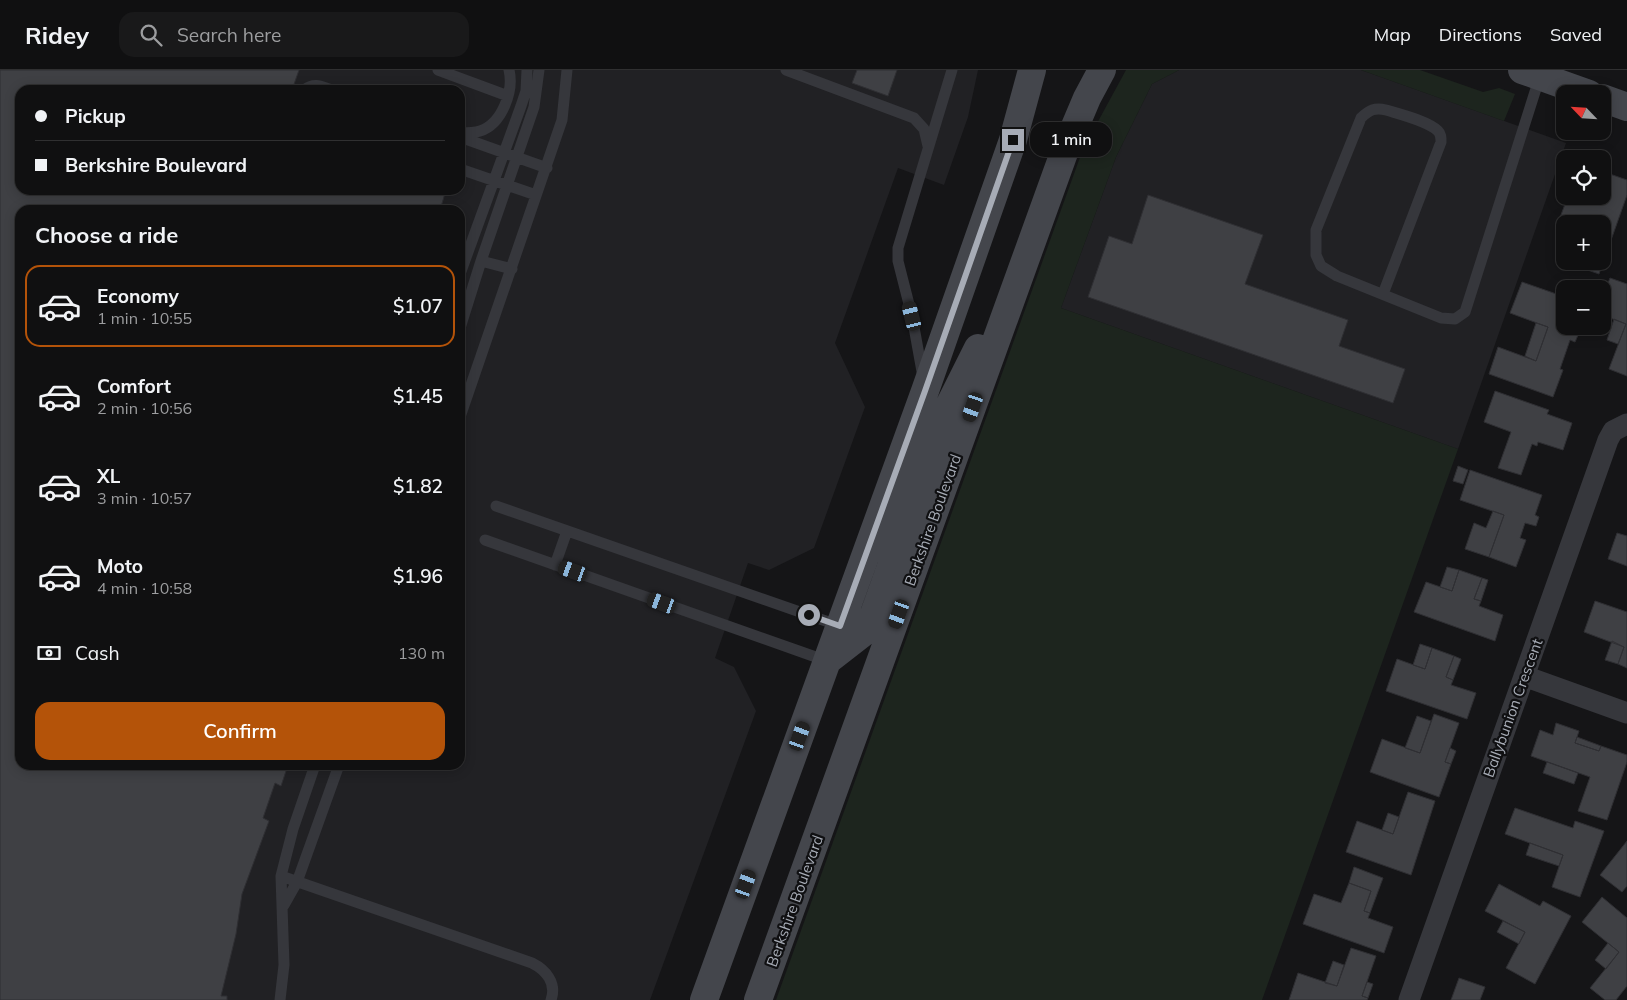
<!DOCTYPE html>
<html lang="en">
<head>
<meta charset="utf-8">
<style>
	body { margin:0; font-family:Mulish,sans-serif; background:#19191a; color:#f1f3f6; height:100vh; display:flex; flex-direction:column; font-size:19px; white-space:nowrap }
	* { box-sizing:border-box; margin:0 }
	p { font-size:16px; color:#9c9d9f }
	.icon { flex:none; width:28px; height:28px; fill:none; stroke:currentColor; stroke-width:2; stroke-linecap:round; stroke-linejoin:round }
	.map { position:relative; flex:1; overflow:hidden }
	.sheet { position:absolute; left:15px; top:135px; width:450px; height:565px; display:flex; flex-direction:column; background:#101011; border-radius:15px; box-shadow:0 2px 12px #0003,0 0 0 1px #303031 }
	.sheet>* { flex:none }
	.top-card { position:absolute; left:15px; top:15px; width:450px; height:110px; border-radius:15px; box-shadow:0 2px 12px #0003,0 0 0 1px #303031; display:grid; align-content:center; height:110px; padding:0 20px; background:#101011 }
	.needle { width:32px; rotate:295deg }
	.buttons { position:absolute; left:1556px; top:15px; display:grid; gap:10px }
	.buttons a { display:grid; place-items:center; width:55px; height:55px; border-radius:10px; background:#101011; box-shadow:0 2px 12px #0003,0 0 0 1px #303031; font-size:25px }
	.end { position:absolute; width:22px; height:22px; margin:-11px; border:6px solid #a7acb6; background:#111; box-shadow:0 0 0 2px #111 }
	.from { border-radius:50% }
	.bubble { position:absolute; height:35px; border-radius:15px; background:#101011; box-shadow:0 2px 12px #0003,0 0 0 1px #303031; font-size:16px; font-weight:600; line-height:35px; text-align:center }
	.car { position:absolute; width:15px; height:30px; margin:-15px -8px; border-radius:6px; box-shadow:0 0 4px 1px #0007; background:linear-gradient(#222 24%,#8ab4d8 0 40%,#222 0 76%,#8ab4d8 0 86%,#222 0) }
	.top-card b { display:flex; align-items:center; gap:18px; height:48px; font-size:19px }
	.top-card b+b { border-top:1px solid #303031 }
	.top-card i { width:12px; height:12px; background:#f1f3f6 }
	ul { padding:0; list-style:none }
	li { display:flex; align-items:center; gap:15px; height:82px; margin:0 10px 8px; padding:0 10px; border:2px solid transparent; border-radius:15px }
	li div { flex:1 }
	li b { display:block; font-size:19px }
	li em { font-style:normal; font-weight:600 }
	li.selected { border-color:#b45309 }
	li>.icon { width:45px; height:45px; stroke-width:1.5 }
	h2 { padding:0 20px; font-size:22px; line-height:60px }
	.pay { display:flex; align-items:center; gap:12px; height:55px; padding:0 20px; font-size:19px }
	.pay p { margin-inline-start:auto }
	.primary-button { display:flex; gap:10px; margin-top:auto; padding:10px 20px }
	.primary-button a { flex:1; height:58px; border-radius:15px; background:#b45309; color:#fff; font-size:20px; font-weight:600; line-height:58px; text-align:center }
	header { display:flex; align-items:center; gap:30px; box-sizing:border-box; height:70px; padding:0 25px; background:#101011; border-bottom:1px solid #303031 }
	header strong { font-size:24px }
	nav { display:flex; gap:28px; margin-inline-start:auto; font-size:18px }
	.search { width:350px; height:45px; background:#19191a; display:flex; align-items:center; gap:12px; box-sizing:border-box; padding:0 18px; border-radius:15px; color:#9c9d9f; font-size:19px }
	.map>svg:first-child { display:block }
</style>
</head>
<body>
<header>
<strong>Ridey</strong>
<div class="search"><svg class="icon" aria-label="search" viewBox="0 0 24 24"><circle cx="10" cy="10" r="6"/><path d="M15 15l6 6"/></svg>Search here</div>
<nav><a>Map</a><a>Directions</a><a>Saved</a></nav>
</header>
<div class="map">
<svg width="1627" height="930" viewBox="0 0 1627 930">
	<rect width="100%" height="100%" fill="#151517"/>
	<path fill="#212124" fill-rule="evenodd" d="M0 0H978L968 47 944 115 898 98 835 273 865 337 814 478 769 500 748 493 715 588 734 597 756 641 650 930H0ZM20 20H460V120H20ZM20 140H460V695H20Z
		M1179 0H1361L1566 73 1458 379 1061 238 1116 87 1152 14Z"/>
	<path fill="#1d251e" d="M1126 0H1179L1152 14 1116 87 1061 238 1458 379 1262 930H776L1083 79Z
		M1361 0H1420L1483 22 1499 18 1515 24 1504 51Z"/>
	<path fill="#3f4044" stroke="#2f2f33" d="M0 0H299L292 20H20V120H446L440 140H20V695H288L281 716 275 713 263 748 269 751 242 824 236 864 221 926H227V930H0Z
		M857 0H897L888 26 852 13Z
		M1604 102 1627 110V125L1599 204 1565 192 1602 191V154H1579V152L1561 145 1568 126 1583 129 1584 126H1602Z
		M1148 125 1263 165 1245 214 1348 250 1339 276 1405 299 1393 333 1088 227 1109 166 1132 174Z
		M1561 145 1579 152V154H1565V160L1557 157Z
		M1610 208 1627 214V306L1609 299 1626 254 1602 245V228Z
		M1522 212 1565 227V256H1582L1575 272 1570 270 1560 299 1563 300 1553 327 1489 304 1498 277 1536 291 1548 257 1510 243Z
		M1614 249 1626 254 1618 274 1607 270Z
		M1536 253 1548 257 1536 291 1525 286Z
		M1495 321 1549 340 1547 344 1572 353 1563 380 1538 372 1537 376 1532 374 1521 405 1498 398 1511 362 1484 352Z
		M1458 396 1468 400 1463 414 1453 411Z
		M1470 400 1542 425 1535 445 1539 447 1536 456 1525 453 1520 468 1526 470 1516 497 1489 487 1504 445 1460 430Z
		M1493 441 1504 445 1489 487 1465 479 1474 453 1486 458Z
		M1617 463 1627 466V496L1608 489Z
		M1447 497 1459 500 1452 521 1440 517Z
		M1459 500 1482 508 1474 529 1481 531 1479 536 1503 545 1495 571 1414 542 1426 512 1452 521Z
		M1482 508 1488 510 1481 531 1474 529Z
		M1595 531 1627 542V598L1618 594 1624 577 1584 562Z
		M1612 571 1624 577 1618 594 1605 590Z
		M1420 574 1432 578 1425 599 1413 595Z
		M1432 578 1454 586 1446 607 1453 610 1451 615 1476 623 1467 649 1386 621 1397 589 1425 599Z
		M1454 586 1461 589 1453 610 1446 607Z
		M1434 644 1459 653 1445 692 1451 694 1439 727 1370 702 1382 669 1420 683Z
		M1417 646 1431 651 1420 683 1405 678Z
		M1556 653 1579 661 1575 673 1599 681 1601 676 1627 685V692L1607 750 1578 741 1590 707 1531 686 1540 660 1553 665Z
		M1577 667 1601 676 1599 681 1575 673Z
		M1450 678 1456 681 1451 694 1445 692Z
		M1547 692 1578 703 1574 714 1543 703Z
		M1408 722 1435 731 1411 805 1346 782 1357 751 1393 764Z
		M1515 738 1573 758 1575 751 1604 761 1580 827 1552 817 1563 785 1505 764Z
		M1388 743 1399 747 1393 764 1382 760Z
		M1627 771V816L1622 822 1600 805Z
		M1530 773 1563 785 1559 796 1526 785Z
		M1354 797 1383 808 1370 843 1364 841 1371 821 1349 813Z
		M1349 813 1371 821 1364 841 1370 843 1368 848 1393 857 1384 883 1303 854 1314 824 1341 833Z
		M1499 814 1540 836 1543 831 1571 846 1535 914 1506 898 1525 862 1485 841Z
		M1602 827 1627 848V916L1616 930H1605L1590 918 1619 882 1582 852Z
		M1503 851 1525 862 1519 874 1497 862Z
		M1608 873 1619 882 1606 899 1595 890Z
		M1351 878 1376 886 1362 926 1368 928 1367 930H1289L1298 903 1337 916Z
		M1333 891 1344 895 1337 916 1325 913Z
		M1459 908 1485 917 1480 930H1451Z
		M1367 912 1373 914 1368 928 1362 926Z"/>
	<g fill="none" stroke-linecap="round" stroke-linejoin="round">
		<path stroke="#36373c" stroke-width="11" d="M438 0 508 26
			M786 0 914 48 924 59 928 76
			M304 20C314 12 321 16 332 20
			M460 63C466 63 474 63 480 61 502 54 514 21 509 0
			M460 67 547 98
			M460 99 536 125
			M481 191 512 199
			M460 204 521 36 526 21 527 0
			M1383 224 1441 72C1441 67 1441 64 1438 61 1428 51 1399 44 1386 40 1375 37 1369 40 1361 48L1316 160V185L1321 196 1337 206 1441 248 1455 249 1465 242 1540 6
			M460 258 481 191 534 37 539 0
			M923 307 912 246 898 191V178L952 0
			M460 347 562 50 567 0
			M496 436 840 556
			M485 470 827 591
			M555 495 567 461
			M281 806 532 893C546 900 557 913 551 930
			M284 835 297 812 339 695
			M280 930 284 895 281 806 293 759 315 695"/>
		<path stroke="#36373c" stroke-width="21" d="M1524 606 1627 643
			M1409 930 1608 370 1613 361 1627 354"/>
		<path stroke="#44464c" stroke-width="28" d="M1522 0 1589 24
			M1602 28 1627 37
			M827 591 863 563 874 544 949 336 978 278
			M704 930 925 321 1013 70 1032 0
			M758 930 1065 80 1087 28 1102 0"/>
	</g>
	<g fill="none" stroke-linecap="round" stroke-linejoin="round">
		<path stroke="#a7acb6" stroke-width="6" d="M809 545 840 556 925 321 1013 70"/>
	</g>
	<g text-anchor="middle" stroke-width="4.5" stroke-linejoin="round" paint-order="stroke">
		<g font-size="15" fill="#a7acb6" stroke="#101012">
			<text transform="translate(933 450) rotate(-70)" y="5">Berkshire Boulevard</text>
			<text transform="translate(1513 638) rotate(-70)" y="5">Ballybunion Crescent</text>
			<text transform="translate(795 831) rotate(-70)" y="5">Berkshire Boulevard</text>
		</g>
	</g>
</svg>
<div class="buttons">
<a><svg class="needle" viewBox="-14 -14 28 28"><path d="M0-13l5 13h-10z" fill="#e53935"/><path d="M0 13l5-13h-10z" fill="#9c9d9f"/></svg></a>
<a><svg class="icon" aria-label="locate" viewBox="0 0 24 24"><circle cx="12" cy="12" r="6"/><path d="M12 2v4M12 18v4M2 12h4M18 12h4"/></svg></a>
<a>+</a>
<a>−</a>
</div>
<i class="end from" style="left:809px;top:545px"></i>
<i class="end" style="left:1013px;top:70px"></i>
<div class="bubble" style="left:1030px;top:52px;width:82px">1 min</div>
<i class="car" style="left:912px;top:246px;rotate:346deg"></i>
<i class="car" style="left:973px;top:337px;rotate:199deg"></i>
<i class="car" style="left:573px;top:501px;rotate:290deg"></i>
<i class="car" style="left:662px;top:533px;rotate:290deg"></i>
<i class="car" style="left:899px;top:544px;rotate:200deg"></i>
<i class="car" style="left:800px;top:666px;rotate:20deg"></i>
<i class="car" style="left:746px;top:814px;rotate:20deg"></i>
<div class="top-card">
<b><i class="from"></i>Pickup</b>
<b><i></i>Berkshire Boulevard</b>
</div>
<section class="sheet">
<h2>Choose a ride</h2>
<ul>
<li class="selected"><svg class="icon" aria-label="car" viewBox="0 0 24 24"><path d="M5 17H2v-5l4-1 3-4h7l3 4 3 1v5h-3M9 17h6M6 11h13"/><circle cx="7" cy="17" r="2"/><circle cx="17" cy="17" r="2"/></svg><div><b>Economy</b><p>1 min · 10:55</p></div><em>$1.07</em></li>
<li><svg class="icon" aria-label="car" viewBox="0 0 24 24"><path d="M5 17H2v-5l4-1 3-4h7l3 4 3 1v5h-3M9 17h6M6 11h13"/><circle cx="7" cy="17" r="2"/><circle cx="17" cy="17" r="2"/></svg><div><b>Comfort</b><p>2 min · 10:56</p></div><em>$1.45</em></li>
<li><svg class="icon" aria-label="car" viewBox="0 0 24 24"><path d="M5 17H2v-5l4-1 3-4h7l3 4 3 1v5h-3M9 17h6M6 11h13"/><circle cx="7" cy="17" r="2"/><circle cx="17" cy="17" r="2"/></svg><div><b>XL</b><p>3 min · 10:57</p></div><em>$1.82</em></li>
<li><svg class="icon" aria-label="car" viewBox="0 0 24 24"><path d="M5 17H2v-5l4-1 3-4h7l3 4 3 1v5h-3M9 17h6M6 11h13"/><circle cx="7" cy="17" r="2"/><circle cx="17" cy="17" r="2"/></svg><div><b>Moto</b><p>4 min · 10:58</p></div><em>$1.96</em></li>
</ul>
<div class="pay"><svg class="icon" aria-label="cash" viewBox="0 0 24 24"><path d="M3 7h18v10H3z"/><circle cx="12" cy="12" r="2"/></svg>Cash<p>130 m</p></div>
<div class="primary-button"><a>Confirm</a></div>
</section>
</div>
</body>
</html>
